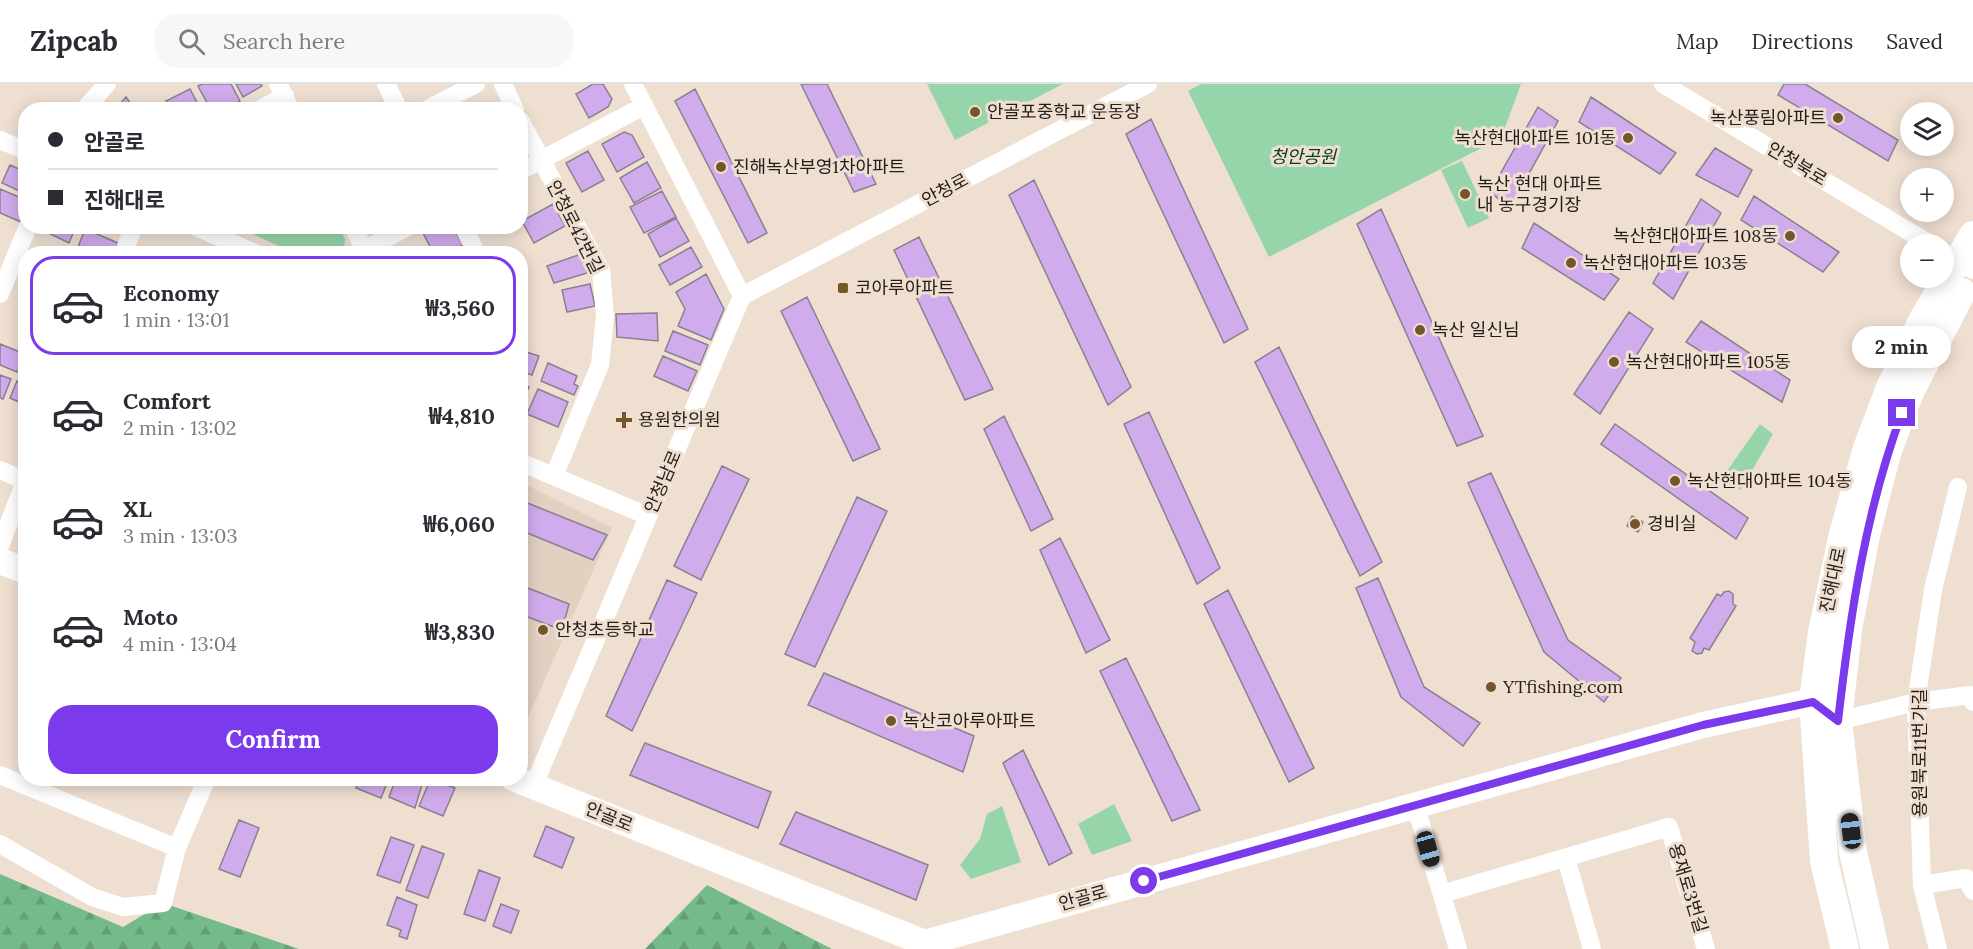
<!DOCTYPE html>
<html lang="en">
<head>
<meta charset="utf-8">
<style>
	body { margin:0; font-family:Lora,"Noto Sans KR",serif; background:#f7f7f7; color:#2b2b33; height:100vh; display:flex; flex-direction:column; font-size:22px; white-space:nowrap }
	* { box-sizing:border-box; margin:0 }
	p { font-size:20px; color:#7c7c81 }
	.icon { flex:none; width:33px; height:33px; fill:none; stroke:currentColor; stroke-width:2; stroke-linecap:round; stroke-linejoin:round }
	.map { position:relative; flex:1; overflow:hidden }
	.panel { position:absolute; left:18px; top:162px; width:510px; height:540px; display:flex; flex-direction:column; background:#fff; border-radius:24px; box-shadow:0 3px 15px #0003 }
	.panel>* { flex:none }
	.hud { position:absolute; left:18px; top:18px; width:510px; height:132px; border-radius:24px; box-shadow:0 3px 15px #0003; display:grid; align-content:center; height:132px; padding:0 30px; background:#fff }
	.controls { position:absolute; left:1900px; top:18px; display:grid; gap:12px }
	.controls a { display:grid; place-items:center; width:54px; height:54px; border-radius:50%; background:#fff; box-shadow:0 3px 15px #0003; font-size:30px }
	.end { position:absolute; width:27px; height:27px; margin:-14px; border:8px solid #7c3aed; background:#fff; box-shadow:0 0 0 3px #fff }
	.from { border-radius:50% }
	.bubble { position:absolute; height:42px; border-radius:21px; background:#fff; box-shadow:0 3px 15px #0003; font-size:20px; font-weight:800; line-height:42px; text-align:center }
	.car { position:absolute; width:18px; height:36px; margin:-18px -9px; border-radius:8px; box-shadow:0 0 4px 2px #0007; background:linear-gradient(#222 24%,#8ab4d8 0 40%,#222 0 76%,#8ab4d8 0 86%,#222 0) }
	.hud b { display:flex; align-items:center; gap:21px; height:57px; font-size:22px }
	.hud b+b { border-top:2px solid #e1e1e2 }
	.hud i { width:15px; height:15px; background:#2b2b33 }
	ul { padding:10px 0 0; list-style:none }
	li { display:flex; align-items:center; gap:18px; height:99px; margin:0 12px 9px; padding:0 18px; border:3px solid transparent; border-radius:24px }
	li div { flex:1 }
	li b { display:block; font-size:22px }
	li em { font-style:normal; font-weight:800 }
	li.selected { border-color:#7c3aed }
	li>.icon { width:54px; height:54px; stroke-width:1.5 }
	.cta { display:flex; gap:12px; margin-top:auto; padding:12px 30px }
	.cta a { flex:1; height:69px; border-radius:24px; background:#7c3aed; color:#fff; font-size:24px; font-weight:800; line-height:69px; text-align:center }
	header { display:flex; align-items:center; gap:36px; box-sizing:border-box; height:84px; padding:0 30px; background:#fff; border-bottom:2px solid #e1e1e2 }
	header strong { font-size:28px }
	nav { display:flex; gap:33px; margin-inline-start:auto; font-size:21px }
	.search { width:420px; height:54px; background:#f7f7f7; display:flex; align-items:center; gap:15px; box-sizing:border-box; padding:0 21px; border-radius:24px; color:#7c7c81; font-size:22px }
	.map>svg:first-child { display:block }
</style>
</head>
<body>
<header>
<strong>Zipcab</strong>
<div class="search"><svg class="icon" aria-label="search" viewBox="0 0 24 24"><circle cx="10" cy="10" r="6"/><path d="M15 15l6 6"/></svg>Search here</div>
<nav><a>Map</a><a>Directions</a><a>Saved</a></nav>
</header>
<div class="map">
<svg width="1973" height="865" viewBox="0 0 1973 865">
	<defs>
		<pattern id="forest-firs" width="22" height="20" patternUnits="userSpaceOnUse" patternTransform="scale(1.5)"><rect width="22" height="20" fill="#74ba8b"/><path d="M5 1l3.5 6h-7zM16 11l3.5 6h-7z" fill="#649f77"/></pattern>
	</defs>
	<rect width="100%" height="100%" fill="#efdfd1"/>
	<path fill="#e2d1c1" d="M521 398 612 444 521 649Z"/>
	<path fill="url(#forest-firs)" d="M0 790 123 843 163 819 299 865H0Z
		M707 801 832 865H645Z"/>
	<path fill="#96d5aa" d="M927 0H1063L955 56Z
		M1201 0H1521L1501 54 1269 173 1188 7Z
		M1462 77 1489 134 1468 144 1441 86Z
		M238 143H339L345 155 344 163C307 182 272 158 238 143Z
		M1760 340 1773 350 1741 406 1722 394Z
		M1114 720 1132 757 1092 771 1078 740Z
		M1002 722 1021 778 971 795 960 781 980 755 987 730Z"/>
	<path fill="#d1aced" stroke="#898190" stroke-width="1.5" d="M202 0H231L240 17 224 26H211L198 2Z
		M236 0H261L262 2 243 13Z
		M593 0H603L612 15 608 23 589 34 576 10Z
		M801 0H827L876 100 854 108Z
		M1784 0H1805L1898 56 1888 77 1778 11Z
		M190 5 201 26H171L166 17Z
		M695 5 767 149 748 159 675 17Z
		M126 13 135 26H115Z
		M1591 13 1676 69 1660 90 1579 38Z
		M1538 23 1558 37 1510 124 1490 108Z
		M1151 35 1248 245 1224 259 1126 50Z
		M624 48 632 51 644 73 617 88 602 60Z
		M1715 64 1752 86 1738 113 1696 91Z
		M588 67 604 96 582 108 566 79Z
		M647 78 661 104 634 119 620 94Z
		M10 81 26 88V110L2 99Z
		M1034 96 1131 303 1108 321 1009 111Z
		M0 105 26 116V128L21 138 0 129Z
		M662 107 676 133 644 149 630 123Z
		M1754 112 1839 168 1823 188 1741 136Z
		M1701 115 1721 129 1673 215 1653 199Z
		M553 120 565 142 534 159 522 137Z
		M1381 125 1483 352 1457 362 1357 140Z
		M676 134 689 157 660 173 648 150Z
		M1534 139 1619 195 1604 216 1522 164Z
		M44 142H76L69 159 42 146Z
		M434 142 453 143 463 161 447 170H434L423 149Z
		M85 145 118 159 114 170H93L78 163Z
		M919 153 993 305 965 316 894 166Z
		M691 163 702 183 670 201 659 181Z
		M581 170 587 189 554 199 547 182Z
		M706 190 724 225 711 256 678 242 685 225 676 208Z
		M590 200 595 222 567 228 562 206Z
		M807 213 880 365 853 377 781 227Z
		M1629 228 1653 245 1600 330 1574 310Z
		M657 229 658 257 617 253 616 230Z
		M1701 237 1790 296 1782 318 1686 258Z
		M673 247 708 261 700 281 665 267Z
		M0 260 25 270 17 288 0 281Z
		M1279 263 1382 478 1360 492 1255 278Z
		M520 266 539 272 532 291 520 287Z
		M663 272 697 287 688 307 654 292Z
		M548 279 577 292 574 300 578 302 574 311 541 297Z
		M0 291 11 295 3 315 0 314Z
		M17 297 26 301V321L10 314Z
		M520 300 529 303 520 322Z
		M538 305 568 318 558 343 527 330Z
		M1149 328 1220 484 1197 500 1124 340Z
		M1004 332 1053 435 1031 447 984 345Z
		M1615 340 1748 434 1736 455 1601 360Z
		M722 382 749 395 701 496 674 482Z
		M1491 389 1568 556 1621 594 1604 618 1544 568 1468 399Z
		M857 413 887 427 815 583 785 570Z
		M520 416 607 451 593 476 520 446Z
		M1632 432 1643 438 1638 448 1627 442Z
		M1060 454 1110 556 1086 569 1040 466Z
		M1378 494 1424 603 1480 639 1463 662 1401 613 1356 504Z
		M667 496 697 509 632 647 606 632Z
		M520 501 569 520 562 546 520 530Z
		M1228 506 1314 684 1289 698 1204 520Z
		M1729 507 1733 510V520L1736 522 1709 566 1704 564 1702 569 1697 570 1692 567 1695 558 1690 554 1717 510 1721 512 1724 508Z
		M1126 574 1200 726 1172 737 1100 587Z
		M824 589 974 652 963 688 808 621Z
		M645 659 771 708 758 744 630 691Z
		M1023 666 1072 769 1049 781 1003 679Z
		M360 694H389L381 714 356 704Z
		M396 694H424L415 724 389 713Z
		M431 694 455 704 443 732 419 722Z
		M796 728 928 781 916 816 780 760Z
		M239 736 259 744 240 793 219 785Z
		M546 742 574 754 562 784 534 772Z
		M391 753 414 761 400 799 377 791Z
		M422 762 444 770 428 814 406 806Z
		M479 786 500 794 485 837 464 830Z
		M397 813 417 821 407 855 399 852 401 846 387 841Z
		M501 820 519 827 511 849 493 842Z"/>
	<g fill="none" stroke-linecap="round" stroke-linejoin="round">
		<path stroke="#fff" stroke-width="18" d="M278 0 291 26
			M386 0 399 26
			M503 0 515 26
			M1663 0 1930 160
			M84 26 107 0
			M258 26 285 12
			M426 26 476 0
			M520 36 601 187 605 232 600 281 554 392
			M0 56 26 67
			M520 87 644 22
			M194 142 257 170
			M353 142 366 170
			M463 142 477 170
			M1944 169 1973 186
			M123 170 134 142
			M357 170 409 142
			M0 210 28 142
			M742 212 1148 0
			M520 378 648 432
			M0 386 26 397
			M0 462 26 395
			M1838 637 1916 618 1970 611 1973 618
			M0 691 177 764
			M533 703 742 212 633 0
			M1415 720 1458 865
			M0 760 92 813 123 823 163 819 177 764 207 694
			M1566 774 1592 865
			M1922 801 1966 794 1973 807
			M1442 810 1669 743 1706 865
			M1938 865 1922 801 1916 618 1933 506 1958 403"/>
		<path stroke="#fff" stroke-width="26" d="M0 477 26 487
			M513 694 925 859 1703 641 1813 617 1827 629"/>
		<path stroke="#fff" stroke-width="28" d="M1845 865 1824 777 1813 617 1822 548 1843 450 1867 364 1891 301 1923 235 1973 151
			M1875 865 1853 768 1838 637 1848 545 1866 451 1887 369 1910 308 1962 208"/>
	</g>
	<g fill="none" stroke-linecap="round" stroke-linejoin="round">
		<path stroke="#7c3aed" stroke-width="8" d="M1144 797 1703 641 1813 618 1838 637C1850 533 1865 428 1902 329"/>
	</g>
	<g fill="#73562a" stroke="#efdfd1" stroke-width="2">
		<circle cx="975" cy="28" r="6"/>
		<circle cx="1838" cy="34" r="6"/>
		<circle cx="1628" cy="54" r="6"/>
		<circle cx="721" cy="83" r="6"/>
		<circle cx="1465" cy="110" r="6"/>
		<circle cx="1790" cy="152" r="6"/>
		<circle cx="1571" cy="179" r="6"/>
		<rect x="837" y="198" width="12" height="12" rx="3"/>
		<circle cx="1420" cy="246" r="6"/>
		<circle cx="1614" cy="278" r="6"/>
		<path d="M621 327h6v6h6v6h-6v6h-6v-6h-6v-6h6z"/>
		<circle cx="1675" cy="397" r="6"/>
		<circle cx="1635" cy="440" r="6"/>
		<circle cx="543" cy="546" r="6"/>
		<circle cx="1491" cy="603" r="6"/>
		<circle cx="891" cy="637" r="6"/>
	</g>
	<g text-anchor="middle" stroke-width="6" stroke-linejoin="round" paint-order="stroke">
		<g font-size="18" fill="#241e19" stroke="#efdfd1" text-anchor="start">
			<text x="987" y="34">안골포중학교 운동장</text>
			<text x="1826" y="40" text-anchor="end">녹산풍림아파트</text>
			<text x="1616" y="60" text-anchor="end">녹산현대아파트 101동</text>
			<text x="733" y="89">진해녹산부영1차아파트</text>
			<text x="1477" y="106">녹산 현대 아파트<tspan x="1477" dy="21">내 농구경기장</tspan></text>
			<text x="1778" y="158" text-anchor="end">녹산현대아파트 108동</text>
			<text x="1583" y="185">녹산현대아파트 103동</text>
			<text x="855" y="210">코아루아파트</text>
			<text x="1432" y="252">녹산 일신님</text>
			<text x="1626" y="284">녹산현대아파트 105동</text>
			<text x="638" y="342">용원한의원</text>
			<text x="1687" y="403">녹산현대아파트 104동</text>
			<text x="1647" y="446">경비실</text>
			<text x="555" y="552">안청초등학교</text>
			<text x="1503" y="609">YTfishing.com</text>
			<text x="903" y="643">녹산코아루아파트</text>
		</g>
		<g font-size="18" font-style="italic" fill="#033c1e" stroke="#efdfd1">
			<text x="1303" y="79">청안공원</text>
		</g>
		<g font-size="18" fill="#241e19" stroke="#efdfd1">
			<text transform="translate(1797 80) rotate(31)" y="6">안청북로</text>
			<text transform="translate(945 106) rotate(-28)" y="6">안청로</text>
			<text transform="translate(575 143) rotate(63)" y="6">안청로42번길</text>
			<text transform="translate(663 398) rotate(-67)" y="6">안청남로</text>
			<text transform="translate(1833 496) rotate(-78)" y="6">진해대로</text>
			<text transform="translate(1920 669) rotate(-90)" y="6">용원북로11번가길</text>
			<text transform="translate(609 733) rotate(22)" y="6">안골로</text>
			<text transform="translate(1688 804) rotate(73)" y="6">용재로3번길</text>
			<text transform="translate(1083 814) rotate(-16)" y="6">안골로</text>
		</g>
	</g>
</svg>
<div class="controls">
<a><svg class="icon" aria-label="layers" viewBox="0 0 24 24"><path d="M12 4l9 5-9 5-9-5zM3 14l9 5 9-5"/></svg></a>
<a>+</a>
<a>−</a>
</div>
<i class="end from" style="left:1144px;top:797px"></i>
<i class="end" style="left:1902px;top:329px"></i>
<div class="bubble" style="left:1852px;top:242px;width:99px">2 min</div>
<i class="car" style="left:1851px;top:747px;rotate:353deg"></i>
<i class="car" style="left:1428px;top:765px;rotate:164deg"></i>
<div class="hud">
<b><i class="from"></i>안골로</b>
<b><i></i>진해대로</b>
</div>
<section class="panel">
<ul>
<li class="selected"><svg class="icon" aria-label="car" viewBox="0 0 24 24"><path d="M5 17H2v-5l4-1 3-4h7l3 4 3 1v5h-3M9 17h6M6 11h13"/><circle cx="7" cy="17" r="2"/><circle cx="17" cy="17" r="2"/></svg><div><b>Economy</b><p>1 min · 13:01</p></div><em>₩3,560</em></li>
<li><svg class="icon" aria-label="car" viewBox="0 0 24 24"><path d="M5 17H2v-5l4-1 3-4h7l3 4 3 1v5h-3M9 17h6M6 11h13"/><circle cx="7" cy="17" r="2"/><circle cx="17" cy="17" r="2"/></svg><div><b>Comfort</b><p>2 min · 13:02</p></div><em>₩4,810</em></li>
<li><svg class="icon" aria-label="car" viewBox="0 0 24 24"><path d="M5 17H2v-5l4-1 3-4h7l3 4 3 1v5h-3M9 17h6M6 11h13"/><circle cx="7" cy="17" r="2"/><circle cx="17" cy="17" r="2"/></svg><div><b>XL</b><p>3 min · 13:03</p></div><em>₩6,060</em></li>
<li><svg class="icon" aria-label="car" viewBox="0 0 24 24"><path d="M5 17H2v-5l4-1 3-4h7l3 4 3 1v5h-3M9 17h6M6 11h13"/><circle cx="7" cy="17" r="2"/><circle cx="17" cy="17" r="2"/></svg><div><b>Moto</b><p>4 min · 13:04</p></div><em>₩3,830</em></li>
</ul>
<div class="cta"><a>Confirm</a></div>
</section>
</div>
</body>
</html>
